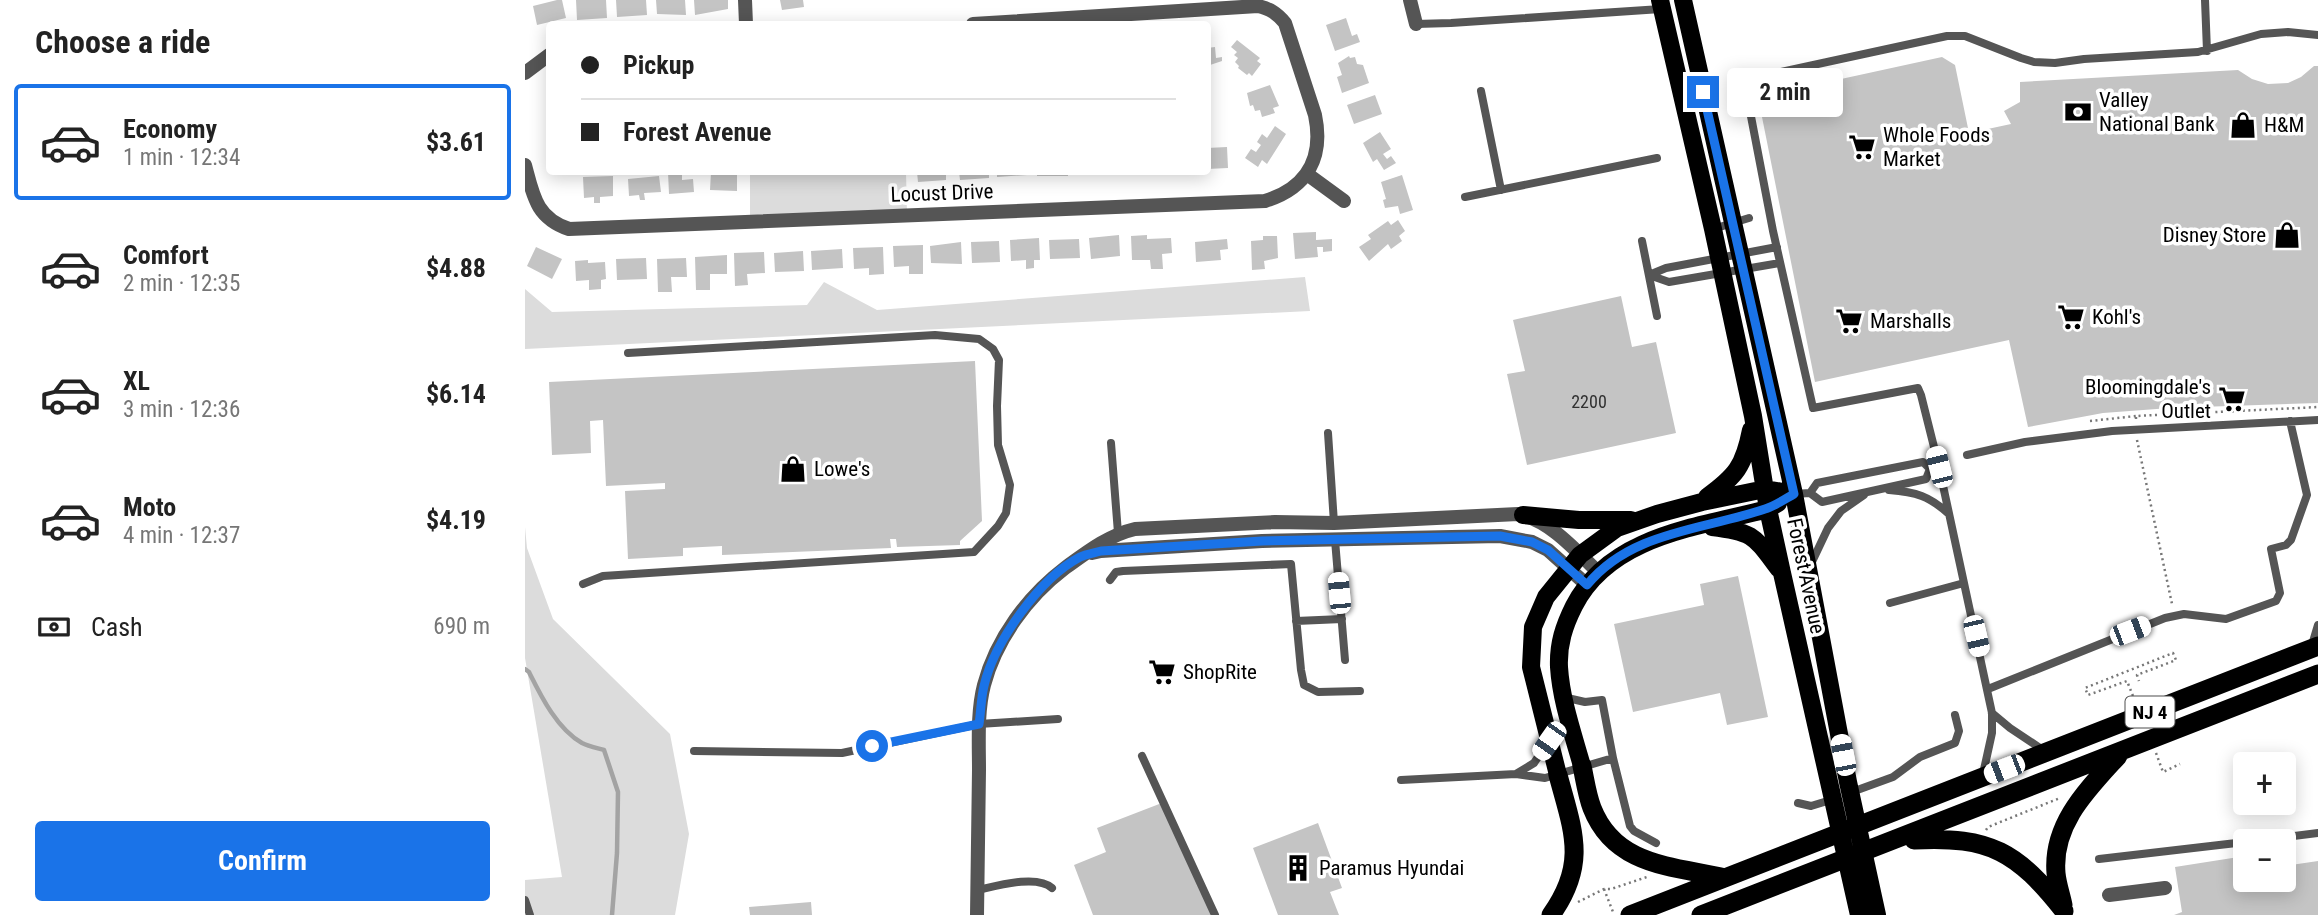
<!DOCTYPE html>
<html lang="en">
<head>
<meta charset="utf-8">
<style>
	body { margin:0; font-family:"Roboto Condensed",sans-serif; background:#f6f6f6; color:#222; height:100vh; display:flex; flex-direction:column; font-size:26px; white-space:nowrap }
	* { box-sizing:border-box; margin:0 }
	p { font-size:23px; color:#767676 }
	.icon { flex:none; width:38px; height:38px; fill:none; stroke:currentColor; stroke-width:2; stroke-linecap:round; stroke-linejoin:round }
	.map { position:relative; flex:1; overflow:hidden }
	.sheet { display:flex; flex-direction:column; background:#fff; width:525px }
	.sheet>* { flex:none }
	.banner { position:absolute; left:21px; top:21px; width:665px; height:154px; border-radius:7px; box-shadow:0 4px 18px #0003; display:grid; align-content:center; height:154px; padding:0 35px; background:#fff }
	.tools { position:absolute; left:1708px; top:752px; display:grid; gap:14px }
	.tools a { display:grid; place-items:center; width:63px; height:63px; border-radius:7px; background:#fff; box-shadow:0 4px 18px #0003; font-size:35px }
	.end { position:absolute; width:32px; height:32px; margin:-16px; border:9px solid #1a73e8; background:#fff; box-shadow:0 0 0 4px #fff }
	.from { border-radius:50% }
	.bubble { position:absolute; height:49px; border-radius:7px; background:#fff; box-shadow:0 4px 18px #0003; font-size:23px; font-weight:700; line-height:49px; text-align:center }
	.car { position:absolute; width:21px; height:42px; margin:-21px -10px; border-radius:9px; box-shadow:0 0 5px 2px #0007; background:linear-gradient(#fff 24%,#345 0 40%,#fff 0 76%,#345 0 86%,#fff 0) }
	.banner b { display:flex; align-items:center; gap:24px; height:66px; font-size:26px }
	.banner b+b { border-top:2px solid #e0e0e0 }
	.banner i { width:18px; height:18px; background:#222 }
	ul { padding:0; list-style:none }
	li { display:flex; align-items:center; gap:21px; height:116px; margin:0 14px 10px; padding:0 21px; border:4px solid transparent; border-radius:7px }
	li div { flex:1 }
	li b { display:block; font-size:26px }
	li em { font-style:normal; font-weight:700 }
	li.current { border-color:#1a73e8 }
	li>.icon { width:63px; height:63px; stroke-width:1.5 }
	h2 { padding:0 35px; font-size:32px; line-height:84px }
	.pay { display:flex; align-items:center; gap:18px; height:77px; padding:0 35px; font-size:26px }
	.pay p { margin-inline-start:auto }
	.button { display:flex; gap:14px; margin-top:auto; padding:14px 35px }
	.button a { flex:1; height:80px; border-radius:7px; background:#1a73e8; color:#fff; font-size:28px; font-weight:700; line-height:80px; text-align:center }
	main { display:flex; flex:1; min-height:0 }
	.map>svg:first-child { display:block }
</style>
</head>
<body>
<main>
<section class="sheet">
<h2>Choose a ride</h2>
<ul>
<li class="current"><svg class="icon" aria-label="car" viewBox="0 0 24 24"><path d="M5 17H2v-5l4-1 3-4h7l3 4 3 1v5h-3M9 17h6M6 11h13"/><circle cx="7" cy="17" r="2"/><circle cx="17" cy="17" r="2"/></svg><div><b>Economy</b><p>1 min · 12:34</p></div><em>$3.61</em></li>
<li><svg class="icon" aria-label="car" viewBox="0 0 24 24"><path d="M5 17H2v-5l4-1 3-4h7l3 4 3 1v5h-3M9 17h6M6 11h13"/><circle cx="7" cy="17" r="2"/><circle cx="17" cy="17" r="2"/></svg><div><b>Comfort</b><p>2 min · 12:35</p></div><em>$4.88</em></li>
<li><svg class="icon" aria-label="car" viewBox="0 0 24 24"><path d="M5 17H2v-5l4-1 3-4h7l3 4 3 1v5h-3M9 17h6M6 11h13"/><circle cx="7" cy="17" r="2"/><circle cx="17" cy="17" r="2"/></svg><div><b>XL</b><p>3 min · 12:36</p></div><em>$6.14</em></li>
<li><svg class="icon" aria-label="car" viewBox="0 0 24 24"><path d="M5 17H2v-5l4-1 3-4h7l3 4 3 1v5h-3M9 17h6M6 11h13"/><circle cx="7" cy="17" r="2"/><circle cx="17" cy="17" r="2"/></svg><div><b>Moto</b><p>4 min · 12:37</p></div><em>$4.19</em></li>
</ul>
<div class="pay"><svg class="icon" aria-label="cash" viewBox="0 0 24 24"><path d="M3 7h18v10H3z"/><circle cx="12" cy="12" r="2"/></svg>Cash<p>690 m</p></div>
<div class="button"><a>Confirm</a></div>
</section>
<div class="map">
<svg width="1793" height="915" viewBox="0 0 1793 915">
	<rect width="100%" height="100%" fill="#fff"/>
	<path fill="#dcdcdc" d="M225 172H381L382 215 225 222Z
		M780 277 785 311 0 349V289L27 312 282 305 299 282 352 310Z
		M0 527 2 548 28 619 145 734 164 834 150 915H0V880L37 877 0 658Z"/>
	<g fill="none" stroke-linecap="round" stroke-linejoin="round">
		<path stroke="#a3a3a3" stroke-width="4.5" d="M0 669 4 672C16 696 32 729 57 743 63 746 72 748 79 750L93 792 92 853 87 915"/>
	</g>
	<path fill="#c4c4c4" d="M32 0H37L41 18 12 25 8 6Z
		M51 0H81L82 18 52 20Z
		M91 0H121L122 15 92 17Z
		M131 0H160L161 15 132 14Z
		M169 0H203V9L170 15Z
		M255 0H278L279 7 257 10Z
		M821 18 827 36 832 34 835 42 810 51 801 25Z
		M712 40 735 58 732 61 736 64 727 76 724 73 722 75 713 68 714 66 710 62 713 58 709 55 712 52 706 47Z
		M690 47 691 58 697 57V61L682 66V48Z
		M824 56 825 58 830 57 832 64 838 65 844 83 817 93 812 77 817 75 813 63Z
		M1417 57 1430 65 1444 133 1486 124 1479 111 1495 102V82L1713 70 1727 79 1743 84 1763 83 1776 77 1789 66H1793V403L1645 408 1578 413 1503 427 1484 340 1290 382 1233 97Z
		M745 85 754 106 748 108 750 113 737 117 735 110 730 111 728 105 725 106 722 93Z
		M850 95 857 114 829 124 822 105Z
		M750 126 761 134 742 164 737 160 733 167 720 158 726 149 731 152 736 145 732 142 737 134 742 138Z
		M855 132 866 149 858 154 862 159 866 156 871 163 859 170 852 159 848 162 838 143Z
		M702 147 703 168 682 169V148Z
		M143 172H157V180L168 179 169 192 144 194Z
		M186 172H212V191L185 190Z
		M392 172H421V180L393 182Z
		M434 172H464V178L435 180Z
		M472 172H502V175L472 177Z
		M512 172H543V176H512Z
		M877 175 888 210 875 214 873 206 860 208 858 200 861 199 856 182Z
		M88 176V196L75 197V203H69V197L59 198 58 177Z
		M134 176 136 192 119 193 120 200H115L114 195 104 196 103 179Z
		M873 220 880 231 874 236 877 241 866 249 863 244 844 261 834 247 846 239 843 235 863 221 866 225Z
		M791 232V240L807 239V251L798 252V247H792L793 257 770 259 768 233Z
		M594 235 595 256 566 259 564 238Z
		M622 235V239L646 238 647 253 637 254 638 269H626L625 260H607L606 236Z
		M738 236H752L753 258 739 261 740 269 727 270 726 241 738 240Z
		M514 238 515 260H509V268L501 269V260L486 261 485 240Z
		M554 239 555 258 525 259 524 240Z
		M702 239 703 249 695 250 696 260 671 262 670 242Z
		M474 241 475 262 447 263 446 242Z
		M436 242 437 264 406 263 405 246Z
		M398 245V274H384V266L369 267 368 246Z
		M11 247 37 259 27 279 2 266Z
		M358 247 359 274 344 275V268L329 269 328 248Z
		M317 249 318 268 287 270 286 251Z
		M278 251 279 271 250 272 249 253Z
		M239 252 240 273 222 274 223 285 210 286 209 253Z
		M202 255V274H185V290H171L170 257Z
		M121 258 122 279 92 280 91 259Z
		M161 258 162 277H146L147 292H133L132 259Z
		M63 260V263L80 262 81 279 76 280V289L64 290V280L51 281 50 261Z
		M1096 296 1107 347 1131 342 1151 433 1002 465 982 374 1000 371 988 320Z
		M450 361 457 521 435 541V545L372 547 371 539H365L366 548 197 555V546L158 548V556L103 559 100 491 140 489V483L81 486 78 420 65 421 66 453 27 455 24 382Z
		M1213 576 1243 717 1202 725 1195 693 1108 712 1089 624 1179 605 1175 584Z
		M642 801 686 915H568L549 865 581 852 572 828Z
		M793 823 817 888 805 892 814 915H753L728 848Z
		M1720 856V880H1759V866L1793 861V915H1649L1657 912 1650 867Z
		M286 902 287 915H225L224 907Z"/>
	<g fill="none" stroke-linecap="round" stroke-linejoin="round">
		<path stroke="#777" stroke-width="2.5" stroke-dasharray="2 3.5" stroke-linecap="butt" d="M1611 419V416L1793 407
			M1565 421 1611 416
			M1612 440 1647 604
			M1610 701 1602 681 1563 695 1560 688 1648 653 1651 660 1612 675 1614 681
			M1631 753 1638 772 1655 764
			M1461 830 1463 827 1535 798
			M1079 889 1088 912
			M1053 902 1079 889H1086L1122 877"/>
		<path stroke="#555" stroke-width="8" d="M1680 0 1682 51
			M891 24 926 23 1136 9
			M956 91 976 190
			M940 197 1132 158
			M1188 229 1224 218
			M1117 241 1132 316
			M1124 275 1144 282 1255 263
			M1124 275 1141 268 1252 247
			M803 433 809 523
			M586 443 593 533
			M1442 455 1500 442 1587 431 1793 420
			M1364 490C1391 492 1404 496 1424 514
			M1285 493 1292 483 1398 462 1405 469
			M1269 494 1285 493 1297 502 1401 479 1405 469
			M810 540 820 660
			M1285 566 1303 528 1316 511 1339 495
			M585 580 591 572 598 571 766 564 776 670 779 685 793 692 835 691
			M58 584 78 576 449 552 473 526 481 513 485 485 473 445 472 406 474 360 468 349 454 339 410 335 103 353
			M1365 603 1439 583
			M771 621 817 619
			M1787 645 1793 625
			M1463 689 1640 618 1659 614 1701 619 1751 601 1755 593 1746 549 1761 545 1766 540 1782 495 1765 421
			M1038 697 1060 702 1077 700 1088 758 1105 826 1109 831 1131 843
			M1467 713 1485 728 1518 750
			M169 751 317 753 454 724 533 719
			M617 756 690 915
			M991 774 1009 763 1023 742
			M1458 774 1467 733V713L1414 467 1396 395 1393 388 1288 408 1248 231 1219 80 1422 36H1440L1496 58 1509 62 1530 63 1559 59 1673 52 1736 34 1763 32 1793 35
			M876 780 991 774 1020 778 1088 758
			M1324 793 1368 777 1395 757 1430 743 1434 731 1430 715
			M1273 803 1286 806 1309 799
			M1722 842 1793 833
			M1574 859 1720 842
			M453 890C471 886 512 874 527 888
			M0 900 5 915"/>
		<path stroke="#555" stroke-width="14" d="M220 0 221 24
			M885 0 891 24
			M0 73 24 55
			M0 165C8 195 11 218 44 229L740 201C782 188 799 158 790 115L760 23C752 13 745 9 733 6L448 24
			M782 174 819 201
			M567 553 576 551 737 541 975 536 1007 542 1023 550 1062 585
			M1584 895 1640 888
			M452 915C453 867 453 818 454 770 454 743 452 712 459 685 471 639 503 596 540 568 562 552 584 535 610 529L750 522 809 523 993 514C1025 520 1051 551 1073 572"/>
		<path stroke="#000" stroke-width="18" d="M1135 0 1188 229 1228 416 1243 509 1257 573 1334 915
			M1158 0 1269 494 1323 782 1352 915
			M1182 497C1211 476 1219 466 1226 430
			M998 515 1054 520H1106
			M1187 527C1229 532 1229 536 1254 569
			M1057 766C1048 734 1036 700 1034 667 1033 644 1039 626 1049 606 1085 535 1174 527 1243 509L1253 503
			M1033 775 1006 667 1008 627 1021 597 1055 555 1092 528 1132 514 1177 502 1240 489 1269 494"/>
		<path stroke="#000" stroke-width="19" d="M1057 766C1060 780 1062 795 1067 808 1090 867 1149 866 1200 878
			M1389 840C1466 836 1492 852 1539 911
			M1538 905C1536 895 1532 884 1531 873 1527 824 1562 790 1593 756
			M1026 915C1063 863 1048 831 1033 775
			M1105 915 1793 646
			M1176 915 1793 674"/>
	</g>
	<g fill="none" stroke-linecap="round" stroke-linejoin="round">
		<path stroke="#1a73e8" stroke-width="9" d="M347 746 454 724C456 711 456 698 459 686 469 642 515 578 555 557 561 554 569 553 576 551L737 541 975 536 1007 542 1023 550 1062 585C1106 531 1179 530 1240 509 1250 506 1260 499 1269 494L1178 92"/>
	</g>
	<defs>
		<symbol id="bank-bare" viewBox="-9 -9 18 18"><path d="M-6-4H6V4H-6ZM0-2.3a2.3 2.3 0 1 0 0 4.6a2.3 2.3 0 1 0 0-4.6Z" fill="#000" stroke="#fff" stroke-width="2.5" paint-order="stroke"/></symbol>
		<symbol id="shop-bare" viewBox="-9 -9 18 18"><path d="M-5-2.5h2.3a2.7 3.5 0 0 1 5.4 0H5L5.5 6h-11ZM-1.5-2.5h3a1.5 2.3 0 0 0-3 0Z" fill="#000" stroke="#fff" stroke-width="2.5" paint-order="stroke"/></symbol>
		<symbol id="supermarket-bare" viewBox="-9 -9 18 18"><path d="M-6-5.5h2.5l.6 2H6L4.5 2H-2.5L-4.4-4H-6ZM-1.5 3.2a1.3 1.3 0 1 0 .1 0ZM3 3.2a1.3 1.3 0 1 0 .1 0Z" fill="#000" stroke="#fff" stroke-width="2.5" paint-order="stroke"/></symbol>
		<symbol id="building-bare" viewBox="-9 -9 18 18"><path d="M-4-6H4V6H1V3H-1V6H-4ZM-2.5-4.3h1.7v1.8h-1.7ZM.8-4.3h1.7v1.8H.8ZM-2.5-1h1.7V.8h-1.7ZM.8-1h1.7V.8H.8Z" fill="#000" stroke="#fff" stroke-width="2.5" paint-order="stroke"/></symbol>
	</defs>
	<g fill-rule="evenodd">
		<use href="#bank-bare" x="1534" y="93" width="38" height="38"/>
		<use href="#shop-bare" x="1699" y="106" width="38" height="38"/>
		<use href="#supermarket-bare" x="1318" y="128" width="38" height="38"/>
		<use href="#shop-bare" x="1743" y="216" width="38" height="38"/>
		<use href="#supermarket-bare" x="1527" y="298" width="38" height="38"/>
		<use href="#supermarket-bare" x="1305" y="302" width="38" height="38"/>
		<use href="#supermarket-bare" x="1688" y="380" width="38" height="38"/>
		<use href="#shop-bare" x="249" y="450" width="38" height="38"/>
		<use href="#supermarket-bare" x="618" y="653" width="38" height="38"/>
		<use href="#building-bare" x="754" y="849" width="38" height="38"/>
	</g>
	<g text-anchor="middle" stroke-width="7" stroke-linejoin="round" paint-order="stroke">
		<g font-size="18" fill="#313131">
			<text x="1064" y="408">2200</text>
		</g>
		<rect fill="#fff" stroke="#4c4c4c" stroke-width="2" x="1600.5" y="696.5" width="49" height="31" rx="5"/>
		<g font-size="19" font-weight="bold" fill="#000">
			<text x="1625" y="719">NJ 4</text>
		</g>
		<g font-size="21" fill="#000" stroke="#fff" text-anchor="start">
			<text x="1574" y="107">Valley<tspan x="1574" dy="24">National Bank</tspan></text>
			<text x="1739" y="132">H&amp;M</text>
			<text x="1358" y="142">Whole Foods<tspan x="1358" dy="24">Market</tspan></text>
			<text x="1741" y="242" text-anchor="end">Disney Store</text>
			<text x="1567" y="324">Kohl's</text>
			<text x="1345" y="328">Marshalls</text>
			<text x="1686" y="394" text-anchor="end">Bloomingdale's<tspan x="1686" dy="24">Outlet</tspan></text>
			<text x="289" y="476">Lowe's</text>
			<text x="658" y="679">ShopRite</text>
			<text x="794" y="875">Paramus Hyundai</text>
		</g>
		<g font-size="21" fill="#000" stroke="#fff">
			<text transform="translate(417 193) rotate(-2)" y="7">Locust Drive</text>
			<text transform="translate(1281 576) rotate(78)" y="7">Forest Avenue</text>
		</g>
	</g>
</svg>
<div class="tools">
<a>+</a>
<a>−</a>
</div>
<i class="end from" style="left:347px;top:746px"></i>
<i class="end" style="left:1178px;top:92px"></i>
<div class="bubble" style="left:1202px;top:68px;width:116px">2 min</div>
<i class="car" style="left:1414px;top:467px;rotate:346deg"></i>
<i class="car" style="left:814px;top:593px;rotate:355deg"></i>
<i class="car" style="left:1605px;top:631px;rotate:69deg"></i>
<i class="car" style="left:1451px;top:636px;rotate:167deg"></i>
<i class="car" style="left:1024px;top:741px;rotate:215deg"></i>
<i class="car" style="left:1318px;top:755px;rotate:349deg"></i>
<i class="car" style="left:1479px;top:769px;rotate:249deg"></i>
<div class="banner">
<b><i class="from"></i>Pickup</b>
<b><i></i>Forest Avenue</b>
</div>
</div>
</main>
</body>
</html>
